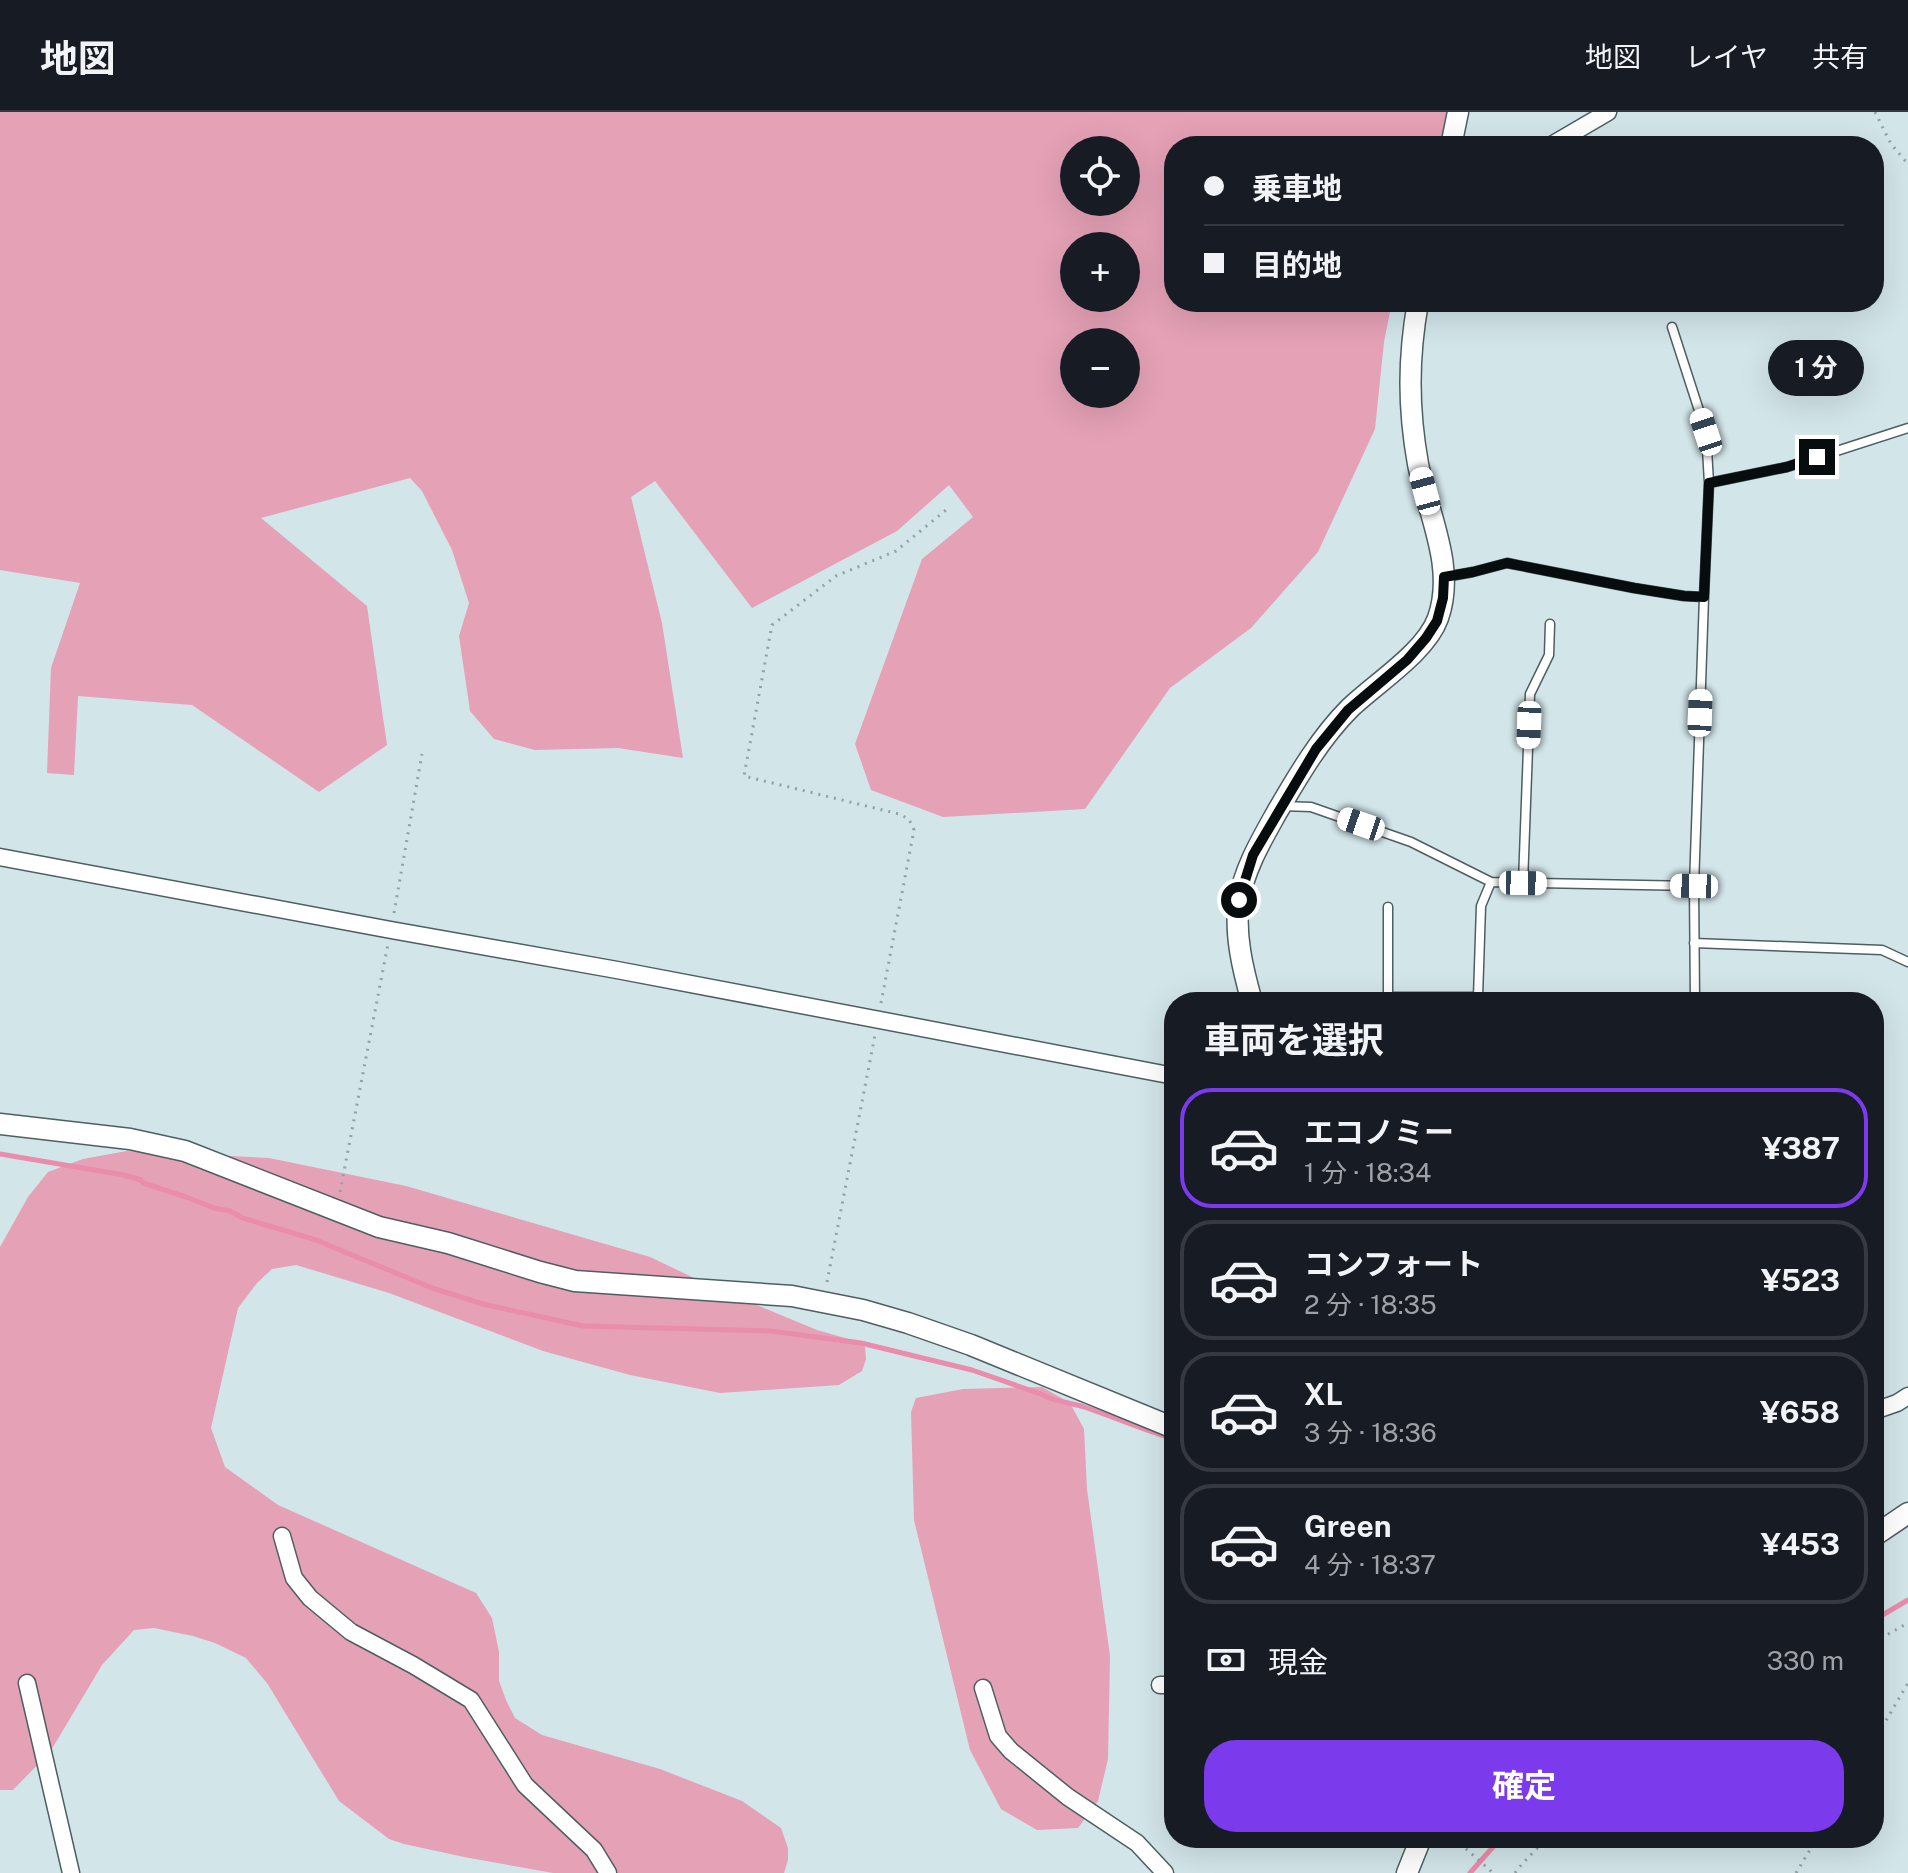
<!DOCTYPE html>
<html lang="ja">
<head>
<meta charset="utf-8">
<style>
	body { margin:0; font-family:"Public Sans","Noto Sans JP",sans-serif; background:#242831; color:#f1f3f6; height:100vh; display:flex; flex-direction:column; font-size:30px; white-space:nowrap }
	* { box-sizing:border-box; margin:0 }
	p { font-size:26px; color:#9ea1a6 }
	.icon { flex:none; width:44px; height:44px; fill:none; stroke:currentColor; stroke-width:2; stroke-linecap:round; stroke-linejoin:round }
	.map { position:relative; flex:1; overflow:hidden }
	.drawer { position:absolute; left:1164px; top:880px; width:720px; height:856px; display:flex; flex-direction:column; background:#171b24; border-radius:32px; box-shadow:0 8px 32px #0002 }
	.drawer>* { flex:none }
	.guide { position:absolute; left:1164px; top:24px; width:720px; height:176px; border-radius:32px; box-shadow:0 8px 32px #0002; display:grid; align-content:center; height:176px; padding:0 40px; background:#171b24 }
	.fabs { position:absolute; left:1060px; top:24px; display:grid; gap:16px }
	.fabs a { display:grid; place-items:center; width:80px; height:80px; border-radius:50%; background:#171b24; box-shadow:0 8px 32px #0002; font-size:40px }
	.end { position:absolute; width:36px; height:36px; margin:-18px; border:10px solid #070d0e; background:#fff; box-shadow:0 0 0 4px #fff }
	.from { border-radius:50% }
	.bubble { position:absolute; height:56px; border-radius:28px; background:#171b24; box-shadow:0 8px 32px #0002; font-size:26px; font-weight:700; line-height:56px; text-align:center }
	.car { position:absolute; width:24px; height:48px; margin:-24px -12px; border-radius:10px; box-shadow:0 0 6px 2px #0007; background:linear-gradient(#fff 24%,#345 0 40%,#fff 0 76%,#345 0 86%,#fff 0) }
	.guide b { display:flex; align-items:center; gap:28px; height:76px; font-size:30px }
	.guide b+b { border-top:2px solid #363941 }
	.guide i { width:20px; height:20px; background:#f1f3f6 }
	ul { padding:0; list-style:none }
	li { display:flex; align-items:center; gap:24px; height:120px; margin:0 16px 12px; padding:0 24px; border:4px solid #363941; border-radius:32px }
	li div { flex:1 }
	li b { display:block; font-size:30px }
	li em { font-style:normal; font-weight:700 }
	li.on { border-color:#7c3aed }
	li>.icon { width:72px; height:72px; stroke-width:1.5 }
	h2 { padding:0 40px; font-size:36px; line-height:96px }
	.pay { display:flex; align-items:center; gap:20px; height:88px; padding:0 40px; font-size:30px }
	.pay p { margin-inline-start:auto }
	.cta { display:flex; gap:16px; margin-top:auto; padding:16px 40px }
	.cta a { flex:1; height:92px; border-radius:32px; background:#7c3aed; color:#fff; font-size:32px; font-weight:700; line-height:92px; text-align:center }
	header { display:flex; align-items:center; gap:48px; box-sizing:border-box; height:112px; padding:0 40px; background:#171b24; border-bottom:2px solid #363941 }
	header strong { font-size:38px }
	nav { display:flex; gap:44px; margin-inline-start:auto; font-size:28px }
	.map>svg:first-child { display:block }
</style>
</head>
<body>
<header>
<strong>地図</strong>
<nav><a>地図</a><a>レイヤ</a><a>共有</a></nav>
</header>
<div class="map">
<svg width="1908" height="1761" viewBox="0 0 1908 1761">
	<rect width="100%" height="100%" fill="#d2e5e9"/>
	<path fill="#e5a1b6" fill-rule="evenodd" d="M0 0H1459L1440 34H1174V190H1392L1384 230 1375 317 1318 440 1251 516 1170 576 1085 697 943 705 871 678 855 632 922 447 973 405 949 373 897 419 752 496 655 369 631 385 662 511 683 646 618 636 535 638 494 627 470 599 459 524 469 491 452 438 422 379 410 366 261 406 367 494 387 633 319 680 192 593 78 584 74 663 47 661 51 556 80 471 0 458ZM1074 38H1126V90H1074ZM1074 134H1126V186H1074ZM1074 230H1126V282H1074Z
		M127 1039 269 1046 406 1074 650 1145 713 1175 817 1218 852 1228 865 1235 866 1247 862 1259 839 1273 720 1281 630 1263 543 1239 389 1181 296 1153 272 1157 257 1171 238 1196 211 1316 225 1355 278 1393 476 1481 492 1506 499 1540V1569L506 1588 515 1606 542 1623 660 1657 742 1689 781 1716 788 1736V1748L784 1761H553L464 1745 404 1732 389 1727 339 1689 267 1571 246 1546 215 1531 193 1524 154 1516 134 1518 102 1553 50 1640 13 1678H0V1135L28 1085 48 1060 83 1047Z
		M1042 1275 1070 1291 1084 1317 1087 1377 1110 1544 1108 1647 1098 1689 1078 1716 1037 1718 1001 1697 970 1638 914 1408 911 1300 916 1286 963 1277Z"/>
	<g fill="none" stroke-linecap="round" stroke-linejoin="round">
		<path stroke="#ea8cab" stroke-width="5" d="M0 1042 124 1063 141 1068 143 1071 186 1085 214 1096 230 1099 243 1106 316 1128 432 1176 483 1192 583 1214 771 1219 861 1231 972 1258 1041 1282C1053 1290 1070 1290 1084 1295 1114 1305 1143 1318 1174 1327
			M1874 1508 1908 1488
			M1470 1761 1501 1726"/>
		<defs>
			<path id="service" d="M1709 371 1787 355 1908 316
				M1445 465 1473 460 1507 451 1634 476 1684 484 1704 485 1709 371 1706 320 1672 215
				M1282 694 1311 695 1411 730 1491 770 1694 774
				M1523 771 1530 582 1549 543 1550 512
				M1388 795V890
				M1694 831 1882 838 1908 850
				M1388 885H1478L1481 794 1491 770
				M1695 890 1694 774 1704 485"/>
			<path id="minor" d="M1550 34 1608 0
				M0 745 391 818 617 858 1174 964
				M1874 1299 1897 1291 1908 1284
				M282 1424 294 1466 310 1486 351 1520 413 1553 471 1588 525 1673 594 1738 608 1761
				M27 1571 71 1761
				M1160 1573H1174
				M983 1576 998 1624 1011 1639 1068 1685 1137 1731 1165 1761"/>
			<path id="tertiary" d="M1451 34 1458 0
				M1252 890C1243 858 1234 822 1239 789 1244 757 1262 727 1277 700 1298 664 1320 626 1350 596 1376 571 1426 540 1438 506 1456 455 1428 402 1418 352 1408 296 1408 246 1418 190
				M0 1012 130 1027 185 1039 379 1115 448 1131 540 1160 575 1169 792 1184 863 1198 908 1211 971 1233 1174 1316
				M1874 1424 1908 1401
				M1407 1761 1421 1726"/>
		</defs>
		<use href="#service" stroke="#4e5e62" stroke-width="11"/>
		<use href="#minor" stroke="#4e5e62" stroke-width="19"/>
		<use href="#tertiary" stroke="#4e5e62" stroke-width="23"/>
		<path stroke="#92a1a4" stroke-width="3" stroke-dasharray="2 6" stroke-linecap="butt" d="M1875 0 1891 32 1908 52
			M394 801 422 642
			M881 891 914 718C911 709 908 706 899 702L744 664 772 513 836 464 896 439 946 398
			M340 1080 388 832
			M827 1170 875 923
			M1874 1530 1908 1511
			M1874 1629 1908 1571
			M1454 1726 1493 1761
			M1515 1761 1522 1752 1547 1726
			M1796 1761 1817 1726"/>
		<use href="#service" stroke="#fff" stroke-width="8"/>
		<use href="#minor" stroke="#fff" stroke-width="16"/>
		<use href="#tertiary" stroke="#fff" stroke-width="20"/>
	</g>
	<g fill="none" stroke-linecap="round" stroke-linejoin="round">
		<path stroke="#070d0e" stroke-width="10" d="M1239 788 1253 743 1316 637 1348 598 1407 548 1426 526 1437 509 1443 486 1444 465 1473 460 1507 451 1634 476 1684 484 1704 485 1709 371 1787 355 1817 345"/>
	</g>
</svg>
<div class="fabs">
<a><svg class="icon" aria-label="locate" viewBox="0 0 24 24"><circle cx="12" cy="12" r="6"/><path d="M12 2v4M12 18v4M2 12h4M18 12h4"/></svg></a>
<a>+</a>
<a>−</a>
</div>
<i class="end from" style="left:1239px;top:788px"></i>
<i class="end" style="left:1817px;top:345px"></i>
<div class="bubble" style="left:1768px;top:228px;width:96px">1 分</div>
<i class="car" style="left:1706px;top:320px;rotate:342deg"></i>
<i class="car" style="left:1425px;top:379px;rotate:345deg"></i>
<i class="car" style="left:1700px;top:601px;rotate:2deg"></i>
<i class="car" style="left:1529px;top:613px;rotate:182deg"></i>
<i class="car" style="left:1361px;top:712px;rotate:289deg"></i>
<i class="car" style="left:1523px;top:771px;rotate:91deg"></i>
<i class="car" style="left:1694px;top:774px;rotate:271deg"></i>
<div class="guide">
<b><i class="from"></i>乗車地</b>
<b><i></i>目的地</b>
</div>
<section class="drawer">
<h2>車両を選択</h2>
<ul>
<li class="on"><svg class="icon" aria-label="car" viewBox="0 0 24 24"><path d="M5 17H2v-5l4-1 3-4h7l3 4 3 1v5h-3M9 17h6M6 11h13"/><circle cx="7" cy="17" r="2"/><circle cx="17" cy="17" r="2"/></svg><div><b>エコノミー</b><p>1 分 · 18:34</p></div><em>¥387</em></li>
<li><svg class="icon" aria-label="car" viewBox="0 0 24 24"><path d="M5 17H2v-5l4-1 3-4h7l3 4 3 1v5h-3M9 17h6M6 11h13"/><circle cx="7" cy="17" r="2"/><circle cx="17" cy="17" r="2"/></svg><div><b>コンフォート</b><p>2 分 · 18:35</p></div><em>¥523</em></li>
<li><svg class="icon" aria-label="car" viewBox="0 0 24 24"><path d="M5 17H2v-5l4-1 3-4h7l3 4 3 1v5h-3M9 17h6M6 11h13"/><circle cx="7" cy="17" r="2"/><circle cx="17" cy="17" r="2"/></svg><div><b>XL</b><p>3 分 · 18:36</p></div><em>¥658</em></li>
<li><svg class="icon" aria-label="car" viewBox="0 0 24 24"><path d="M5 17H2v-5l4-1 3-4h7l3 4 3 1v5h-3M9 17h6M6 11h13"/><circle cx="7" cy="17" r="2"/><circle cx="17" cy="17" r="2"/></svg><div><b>Green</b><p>4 分 · 18:37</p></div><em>¥453</em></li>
</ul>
<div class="pay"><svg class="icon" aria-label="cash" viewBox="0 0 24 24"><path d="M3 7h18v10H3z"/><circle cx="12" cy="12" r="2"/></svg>現金<p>330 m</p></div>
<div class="cta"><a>確定</a></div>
</section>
</div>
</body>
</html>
